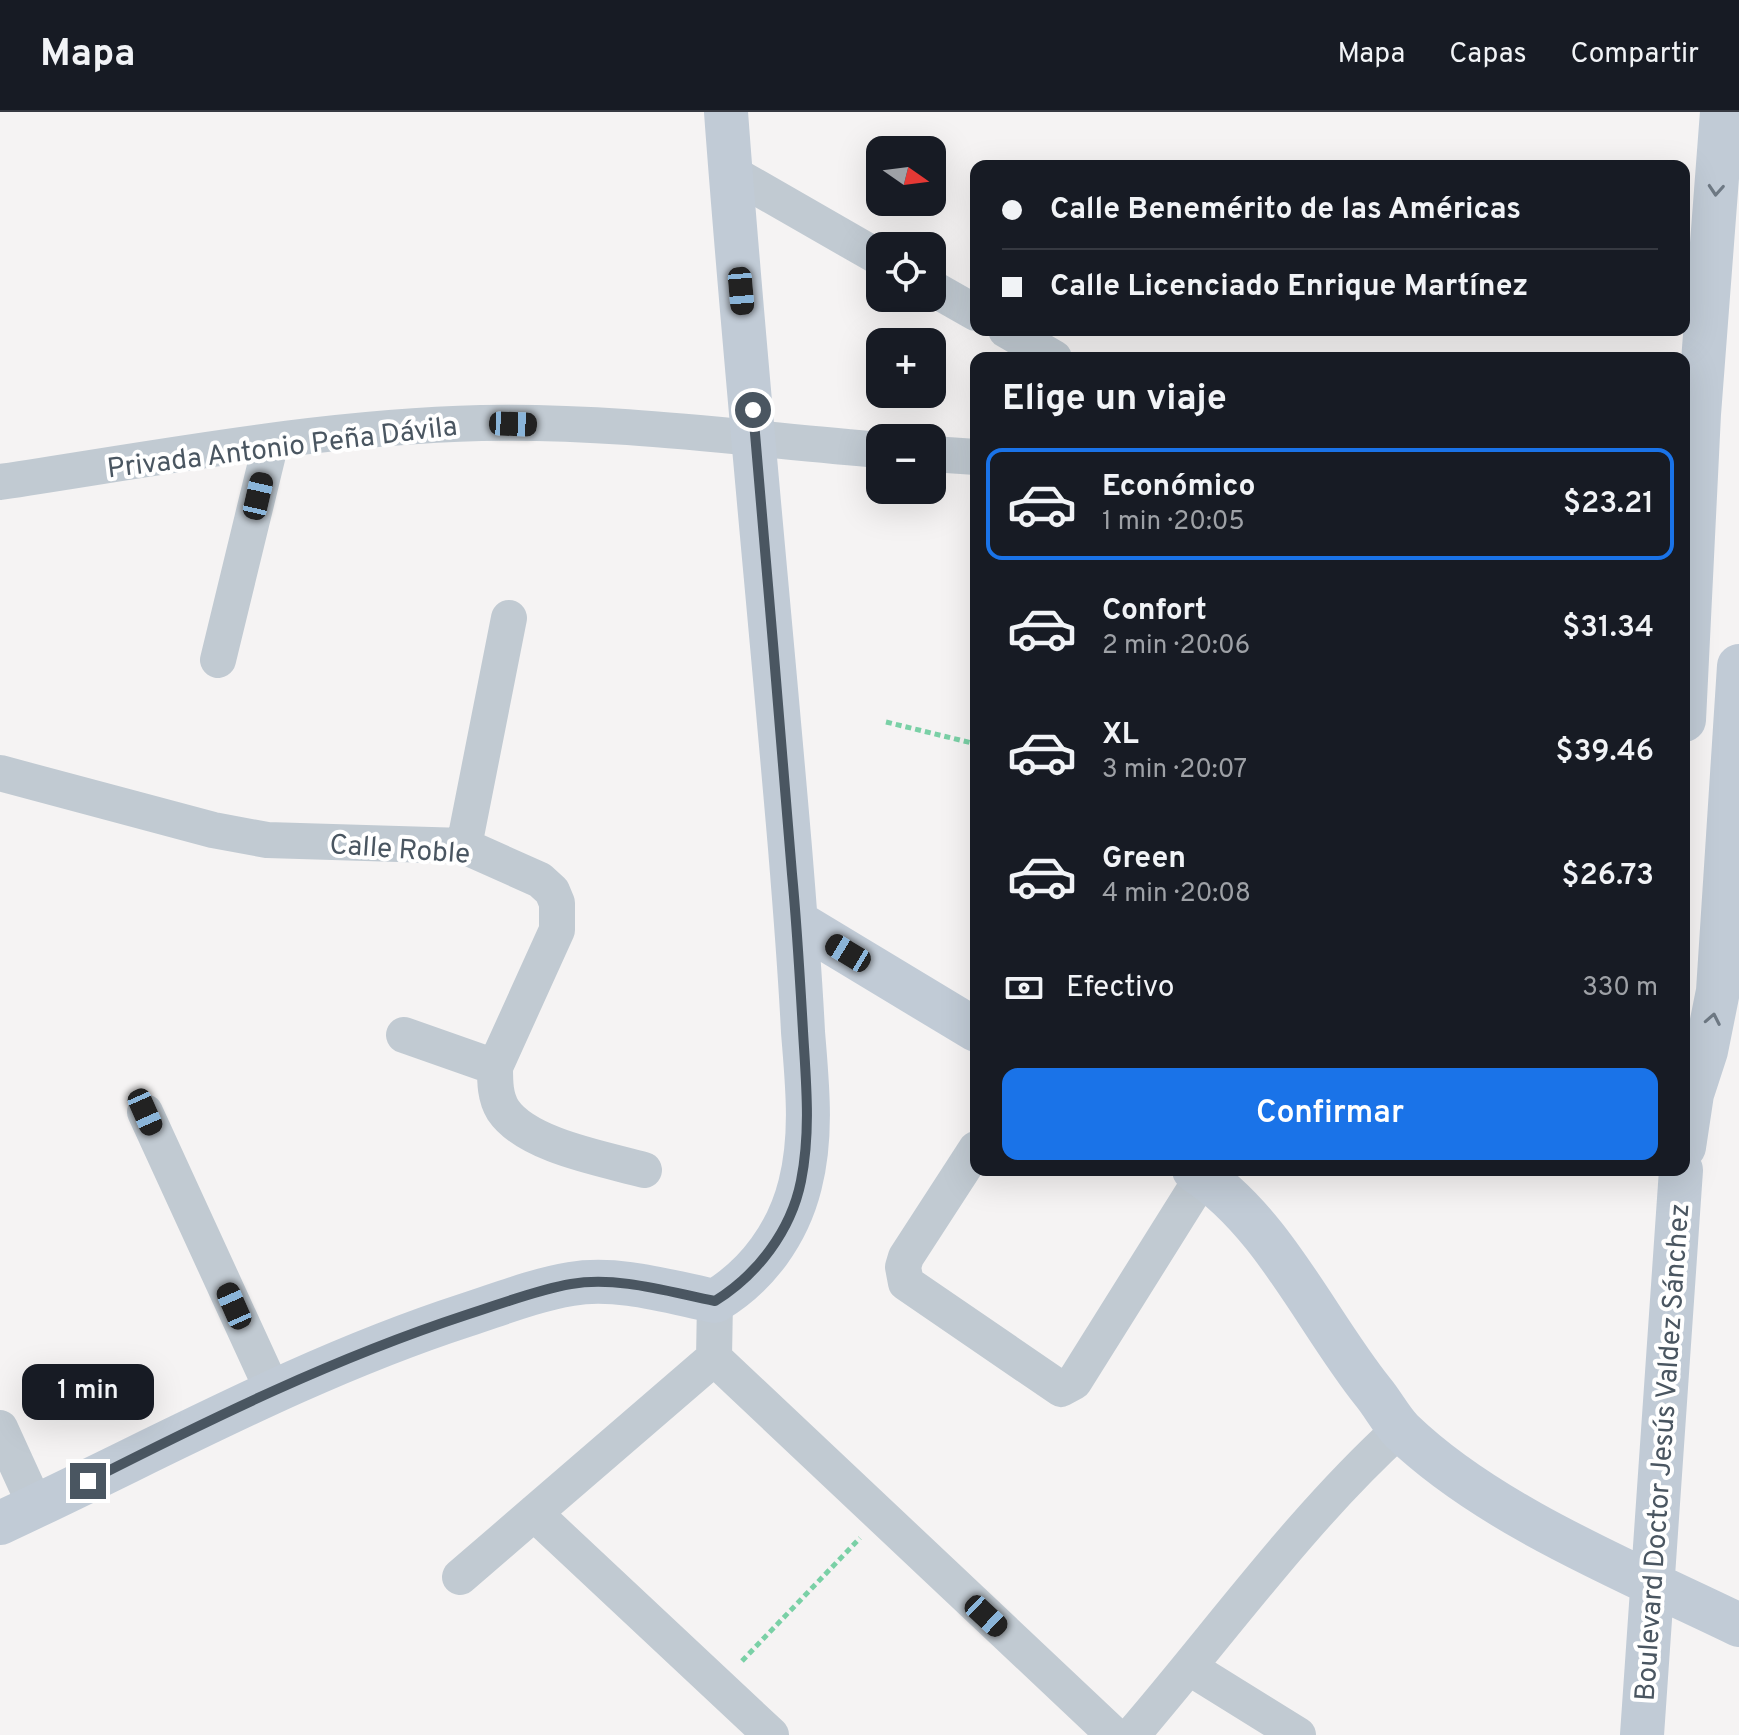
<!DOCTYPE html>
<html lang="es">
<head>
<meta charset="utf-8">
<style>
	body { margin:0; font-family:Overpass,sans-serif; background:#242831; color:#f1f3f6; height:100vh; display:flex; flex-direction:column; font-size:30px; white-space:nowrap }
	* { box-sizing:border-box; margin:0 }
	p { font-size:26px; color:#9ea1a6 }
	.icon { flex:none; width:44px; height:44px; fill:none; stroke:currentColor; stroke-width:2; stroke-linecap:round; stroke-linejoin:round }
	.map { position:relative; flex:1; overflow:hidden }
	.side { position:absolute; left:970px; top:240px; width:720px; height:824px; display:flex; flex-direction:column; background:#171b24; border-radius:16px; box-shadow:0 8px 32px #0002 }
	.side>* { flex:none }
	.hud { position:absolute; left:970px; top:48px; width:720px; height:176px; border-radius:16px; box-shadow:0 8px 32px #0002; display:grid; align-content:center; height:176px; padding:0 32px; background:#171b24 }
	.needle { width:52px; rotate:104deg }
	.tools { position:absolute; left:866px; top:24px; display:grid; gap:16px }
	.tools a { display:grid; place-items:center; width:80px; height:80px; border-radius:16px; background:#171b24; box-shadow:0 8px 32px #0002; font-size:40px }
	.end { position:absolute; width:36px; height:36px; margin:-18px; border:10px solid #4a5661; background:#fff; box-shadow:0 0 0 4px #fff }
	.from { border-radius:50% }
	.bubble { position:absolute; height:56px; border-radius:16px; background:#171b24; box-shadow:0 8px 32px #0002; font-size:26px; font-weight:600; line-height:56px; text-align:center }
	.car { position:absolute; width:24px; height:48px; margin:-24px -12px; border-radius:10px; box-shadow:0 0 6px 2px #0007; background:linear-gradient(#222 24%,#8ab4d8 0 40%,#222 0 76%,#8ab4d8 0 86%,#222 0) }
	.hud b { display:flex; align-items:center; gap:28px; height:76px; font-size:30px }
	.hud b+b { border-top:2px solid #363941 }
	.hud i { width:20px; height:20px; background:#f1f3f6 }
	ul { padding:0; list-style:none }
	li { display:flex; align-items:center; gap:24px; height:112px; margin:0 16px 12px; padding:0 16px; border:4px solid transparent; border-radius:16px }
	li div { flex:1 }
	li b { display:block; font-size:30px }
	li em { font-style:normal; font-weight:600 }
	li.on { border-color:#1a73e8 }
	li>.icon { width:72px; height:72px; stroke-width:1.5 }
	h2 { padding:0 32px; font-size:36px; line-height:96px }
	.pay { display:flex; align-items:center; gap:20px; height:88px; padding:0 32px; font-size:30px }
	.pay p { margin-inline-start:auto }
	.action { display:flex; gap:16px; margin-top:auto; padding:16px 32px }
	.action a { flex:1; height:92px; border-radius:16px; background:#1a73e8; color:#fff; font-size:32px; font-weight:600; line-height:92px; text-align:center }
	header { display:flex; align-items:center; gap:48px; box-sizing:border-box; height:112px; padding:0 40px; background:#171b24; border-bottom:2px solid #363941 }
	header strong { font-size:38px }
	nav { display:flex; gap:44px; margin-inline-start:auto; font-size:28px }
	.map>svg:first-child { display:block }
</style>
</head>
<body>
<header>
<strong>Mapa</strong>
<nav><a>Mapa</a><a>Capas</a><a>Compartir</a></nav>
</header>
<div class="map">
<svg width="1739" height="1623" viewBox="0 0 1739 1623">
	<rect width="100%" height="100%" fill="#f5f3f3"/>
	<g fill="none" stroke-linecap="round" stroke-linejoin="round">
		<path stroke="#7ad0a6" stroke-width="5" stroke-dasharray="6 4" stroke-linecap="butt" d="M886 610 976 632
			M742 1549 860 1426"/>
		<path stroke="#c1cad2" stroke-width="36" d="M730 60 880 146
			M932 176 976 201
			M1006 218 1054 246
			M932 342 976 345
			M0 370C159 346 320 315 481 311 613 308 748 327 880 338
			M218 548 271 330
			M0 661 213 718 267 728 464 734 540 768 552 779 557 791V818L495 955C495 970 495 985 503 998 527 1034 605 1047 644 1058
			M464 734 509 506
			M404 923 495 955
			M145 1000 272 1277
			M976 1037 906 1145 903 1155 906 1171 1061 1277 1074 1270 1203 1064
			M714 1246 1114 1623
			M0 1316 36 1395
			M534 1401 771 1623
			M460 1465 714 1246 715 1189
			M1190 1556 1298 1623
			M1132 1623C1220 1521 1300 1408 1400 1317"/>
		<path stroke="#c1cbd6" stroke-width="44" d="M1684 608 1699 302 1722 0
			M797 810 976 918
			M1684 1035 1692 982 1706 939 1718 879 1739 554
			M1194 1058C1273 1109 1316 1209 1373 1280 1383 1292 1391 1308 1402 1319 1489 1403 1630 1460 1739 1513
			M0 1411C155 1339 303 1256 466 1203 500 1192 535 1178 571 1172 618 1164 670 1180 715 1189 758 1163 788 1121 800 1073 813 1023 807 970 803 920 800 858 795 797 790 736 769 490 744 245 726 0
			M1642 1623 1681 1058"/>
	</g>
	<defs><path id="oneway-chevron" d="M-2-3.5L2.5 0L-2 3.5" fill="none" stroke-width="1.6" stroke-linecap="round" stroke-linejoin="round" transform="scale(2)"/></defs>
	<g stroke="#6e7984">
		<use href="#oneway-chevron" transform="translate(1716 78) rotate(94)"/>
		<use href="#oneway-chevron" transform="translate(1713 907) rotate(-79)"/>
	</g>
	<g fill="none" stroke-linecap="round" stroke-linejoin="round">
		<path stroke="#4a5661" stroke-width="10" d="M88 1369C212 1306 335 1246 466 1203 501 1192 536 1178 571 1172 618 1164 669 1180 715 1189 757 1163 791 1119 801 1069 811 1019 806 970 803 919 800 867 797 814 792 762 779 607 767 453 753 298"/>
	</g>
	<g text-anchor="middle" stroke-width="8" stroke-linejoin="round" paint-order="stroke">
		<g font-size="28" fill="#4a5661" stroke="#fff">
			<text transform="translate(282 334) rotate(-7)" y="10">Privada Antonio Peña Dávila</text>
			<text transform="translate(400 736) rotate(4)" y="10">Calle Roble</text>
			<text transform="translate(1661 1340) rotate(-86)" y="10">Boulevard Doctor Jesús Valdez Sánchez</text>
		</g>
	</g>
</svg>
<div class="tools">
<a><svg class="needle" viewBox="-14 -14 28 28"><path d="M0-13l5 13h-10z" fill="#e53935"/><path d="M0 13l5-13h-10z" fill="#9ea1a6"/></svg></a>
<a><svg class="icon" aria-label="locate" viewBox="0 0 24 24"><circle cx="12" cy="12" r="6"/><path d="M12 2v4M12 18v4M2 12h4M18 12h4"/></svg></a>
<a>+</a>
<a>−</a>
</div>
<i class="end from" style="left:753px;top:298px"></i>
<i class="end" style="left:88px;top:1369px"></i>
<div class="bubble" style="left:22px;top:1252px;width:132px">1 min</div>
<i class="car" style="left:741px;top:179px;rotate:175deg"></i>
<i class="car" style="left:513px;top:312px;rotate:92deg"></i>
<i class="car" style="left:258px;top:384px;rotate:13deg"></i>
<i class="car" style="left:848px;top:841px;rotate:301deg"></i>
<i class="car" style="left:145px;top:1000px;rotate:156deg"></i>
<i class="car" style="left:234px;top:1194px;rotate:336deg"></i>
<i class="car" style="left:986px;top:1504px;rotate:133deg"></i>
<div class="hud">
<b><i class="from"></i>Calle Benemérito de las Américas</b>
<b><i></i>Calle Licenciado Enrique Martínez</b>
</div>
<section class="side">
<h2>Elige un viaje</h2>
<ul>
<li class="on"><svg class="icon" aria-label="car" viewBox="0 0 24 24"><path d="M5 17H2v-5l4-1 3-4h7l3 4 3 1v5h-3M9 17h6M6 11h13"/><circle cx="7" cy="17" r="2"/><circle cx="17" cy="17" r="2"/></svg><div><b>Económico</b><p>1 min · 20:05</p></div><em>$23.21</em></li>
<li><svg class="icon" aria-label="car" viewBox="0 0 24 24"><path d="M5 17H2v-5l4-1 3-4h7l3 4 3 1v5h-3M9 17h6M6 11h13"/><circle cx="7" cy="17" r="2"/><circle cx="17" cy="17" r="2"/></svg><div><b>Confort</b><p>2 min · 20:06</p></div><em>$31.34</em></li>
<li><svg class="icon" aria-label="car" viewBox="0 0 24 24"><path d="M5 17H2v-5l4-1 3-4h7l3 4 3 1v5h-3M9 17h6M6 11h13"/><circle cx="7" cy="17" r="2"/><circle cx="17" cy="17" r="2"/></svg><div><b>XL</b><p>3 min · 20:07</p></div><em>$39.46</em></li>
<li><svg class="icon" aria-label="car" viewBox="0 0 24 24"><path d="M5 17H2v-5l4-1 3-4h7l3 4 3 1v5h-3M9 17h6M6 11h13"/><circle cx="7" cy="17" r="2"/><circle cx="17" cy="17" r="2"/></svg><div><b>Green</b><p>4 min · 20:08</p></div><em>$26.73</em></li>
</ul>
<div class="pay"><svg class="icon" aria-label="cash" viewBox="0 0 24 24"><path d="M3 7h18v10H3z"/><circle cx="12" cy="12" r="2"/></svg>Efectivo<p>330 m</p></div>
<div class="action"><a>Confirmar</a></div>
</section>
</div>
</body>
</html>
